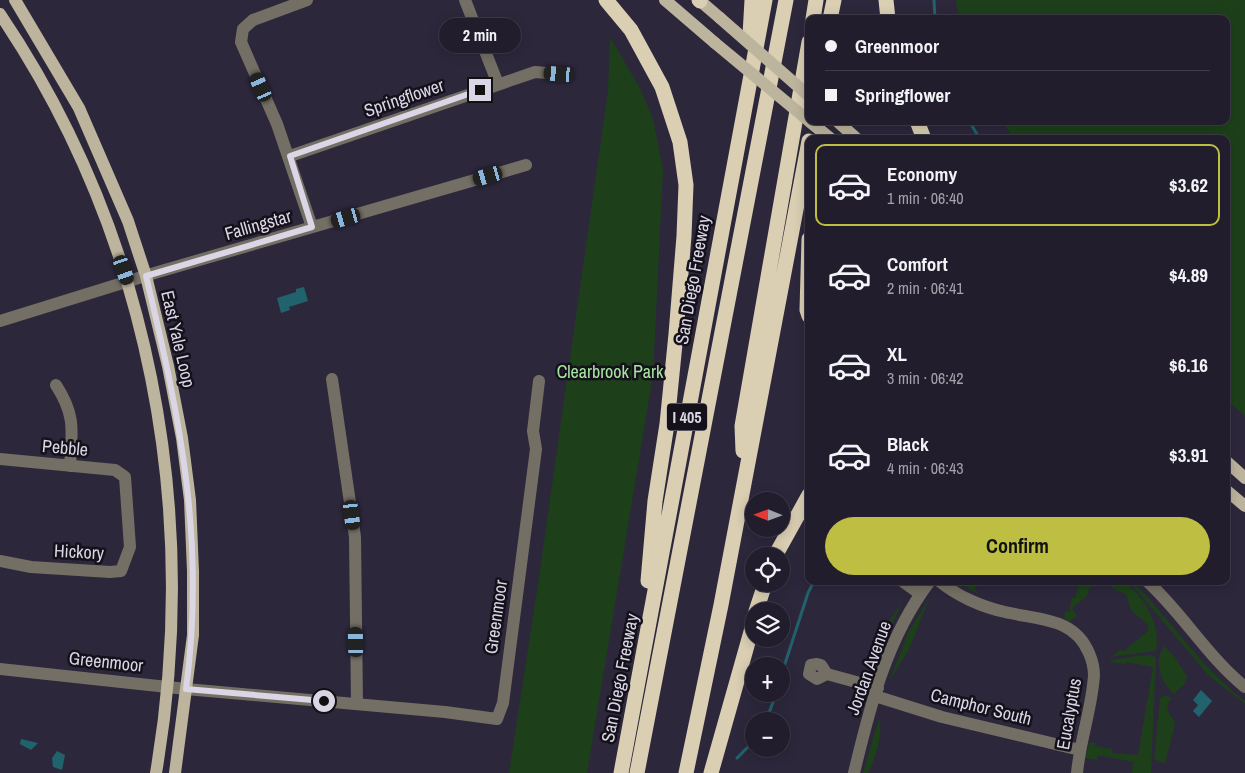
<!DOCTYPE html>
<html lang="en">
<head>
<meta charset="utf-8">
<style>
	body { margin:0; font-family:"Archivo Narrow",sans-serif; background:#2e2a39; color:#f1f3f6; height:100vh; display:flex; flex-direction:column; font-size:19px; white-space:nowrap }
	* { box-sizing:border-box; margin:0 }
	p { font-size:16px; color:#a2a2aa }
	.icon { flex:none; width:28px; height:28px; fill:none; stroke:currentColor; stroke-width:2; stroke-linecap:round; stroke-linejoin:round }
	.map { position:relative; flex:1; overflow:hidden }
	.details { position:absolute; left:805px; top:135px; width:425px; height:450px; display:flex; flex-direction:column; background:#221d2d; border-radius:10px; box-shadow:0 2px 12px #0003,0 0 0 1px #3f3b49 }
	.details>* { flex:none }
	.guide { position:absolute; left:805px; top:15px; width:425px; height:110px; border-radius:10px; box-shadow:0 2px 12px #0003,0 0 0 1px #3f3b49; display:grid; align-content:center; height:110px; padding:0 20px; background:#221d2d }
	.needle { width:32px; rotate:271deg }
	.buttons { position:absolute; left:745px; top:492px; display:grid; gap:10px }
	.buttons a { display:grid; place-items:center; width:45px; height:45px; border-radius:50%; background:#221d2d; box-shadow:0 2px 12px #0003,0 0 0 1px #3f3b49; font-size:25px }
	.end { position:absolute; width:22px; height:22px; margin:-11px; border:6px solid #dad6e5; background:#111; box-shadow:0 0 0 2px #111 }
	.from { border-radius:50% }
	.bubble { position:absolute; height:35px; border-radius:18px; background:#221d2d; box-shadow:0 2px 12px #0003,0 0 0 1px #3f3b49; font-size:16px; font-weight:800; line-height:35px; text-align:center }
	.car { position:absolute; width:15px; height:30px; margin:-15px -8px; border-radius:6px; box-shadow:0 0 4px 1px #0007; background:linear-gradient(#222 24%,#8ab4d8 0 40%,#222 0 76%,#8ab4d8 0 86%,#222 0) }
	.guide b { display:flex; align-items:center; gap:18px; height:48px; font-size:19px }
	.guide b+b { border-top:1px solid #3f3b49 }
	.guide i { width:12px; height:12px; background:#f1f3f6 }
	ul { padding:9px 0 0; list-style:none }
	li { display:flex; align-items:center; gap:15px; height:82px; margin:0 10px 8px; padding:0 10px; border:2px solid transparent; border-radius:10px }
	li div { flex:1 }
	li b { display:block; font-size:19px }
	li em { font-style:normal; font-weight:800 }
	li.active { border-color:#bebf42 }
	li>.icon { width:45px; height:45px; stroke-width:1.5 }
	.primary-button { display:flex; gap:10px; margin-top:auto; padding:10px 20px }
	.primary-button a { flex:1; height:58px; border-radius:30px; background:#bebf42; color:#111; font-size:20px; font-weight:800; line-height:58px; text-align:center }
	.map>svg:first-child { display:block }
</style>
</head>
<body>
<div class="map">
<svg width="1245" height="773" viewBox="0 0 1245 773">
	<rect width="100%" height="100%" fill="#2d273c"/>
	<path fill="#1d401a" d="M956 0H1245V416L1226 400V139H1015L1001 121H1226V19H959Z
		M610 37 641 90 653 119 663 170 653 375 587 773H509L538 584 608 91Z
		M954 581H977L975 588 978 594 963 585 959 588Z
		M1080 581H1099L1089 589 1087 596 1072 608 1077 616 1069 622 1064 618 1065 612H1069L1072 598H1075Z
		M1106 581H1124C1145 598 1161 624 1156 651L1110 657 1120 650 1124 651 1148 631V625L1131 610 1126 594 1114 589Z
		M1129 581 1133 582C1172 621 1201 668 1245 701V704L1208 675Z
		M930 597 909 649 889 682 908 633Z
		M902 603 871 670 879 635Z
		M1164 646 1175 657 1187 677 1184 684 1174 694C1161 682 1153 662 1164 646Z
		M1138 656 1152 655 1156 658 1151 773H1132L1133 762 1098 755 1097 760 1085 758 1090 742 1096 743 1095 746 1112 749V753L1138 755 1153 667 1127 662 1126 664 1111 662V660Z
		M1165 695 1172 698C1162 709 1171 713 1175 724L1165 764 1154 759 1160 698Z
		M879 718C884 729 875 761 868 773H863Z"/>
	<path fill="#21636d" d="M304 287 308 301 289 307 290 310 281 313 277 298 296 292V289Z
		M1201 690 1212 701 1199 717 1193 711 1198 705 1193 700Z
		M21 739 38 743 31 750 20 744Z
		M57 751 65 755 62 770 53 767 52 758Z"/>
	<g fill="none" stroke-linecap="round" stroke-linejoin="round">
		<path stroke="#21636d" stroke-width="3" d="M934 0 935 19
			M969 121 980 139
			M781 676 808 593 814 581
			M766 721 776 694
			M737 758 754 741"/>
		<path stroke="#746f64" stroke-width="12" d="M307 0 253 20 243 29 241 42 277 124 312 227
			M465 0 498 84
			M290 156 535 72 559 74
			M0 321 158 272 526 165
			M332 379 355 537 357 704
			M56 385C76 416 72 431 70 466
			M0 459 115 470 125 477 130 547 121 571 110 572 31 567 0 561
			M902 581 920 594
			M939 581C957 596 982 607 1005 612 1038 620 1074 617 1089 653 1092 660 1094 667 1094 675 1092 708 1080 740 1077 773
			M1147 581C1183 614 1207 656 1245 687
			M817 664 821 665 827 674 817 679 809 674 811 665Z
			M0 669 186 689 445 712 497 719 503 703 536 449 533 431 539 381
			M827 674 878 688
			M875 696 942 717 1080 750
			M854 773C870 706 887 637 930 581"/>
		<path stroke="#bdb49d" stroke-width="12" d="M15 0 79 108 128 221 146 276 168 366 182 438 190 500 193 571V635L175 773
			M665 0 715 43
			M699 0 720 18
			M0 14C150 236 201 510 156 773
			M837 121 857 139
			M1226 461 1245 478
			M1226 490 1245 506"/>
		<path stroke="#dacfb3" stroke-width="15" d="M606 0 631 30 662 87 680 142 686 185 684 236 676 334 667 424 655 501 648 581
			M699 0 700 1
			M886 0 888 19
			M813 19 816 0
			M830 19 834 0
			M750 35 752 0
			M917 121 924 139
			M809 239 807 310 809 316
			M743 451 742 426 809 42
			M775 556 809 495
			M756 611 765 584
			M621 773 765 0
			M637 773 786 0
			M686 773 721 605 809 141
			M711 773 754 621"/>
		<path stroke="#bdb49d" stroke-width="12" d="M720 18 809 96
			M715 43 809 121
			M809 121 831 139"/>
	</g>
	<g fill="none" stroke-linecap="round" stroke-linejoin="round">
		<path stroke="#dad6e5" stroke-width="6" d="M324 701 186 689C206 542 180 418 146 276L312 227 290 156 480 90"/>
	</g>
	<g text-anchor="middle" stroke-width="5" stroke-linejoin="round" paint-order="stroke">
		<rect fill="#14111b" stroke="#9f9ba8" stroke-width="1" x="667" y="403.5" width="40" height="27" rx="4"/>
		<g font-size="16" font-weight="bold" fill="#dad6e5">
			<text x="687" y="423">I 405</text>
		</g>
		<g font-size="18" fill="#dad6e5" stroke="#14111b">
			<text transform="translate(404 98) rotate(-19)" y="6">Springflower</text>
			<text transform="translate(258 225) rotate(-16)" y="6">Fallingstar</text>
			<text transform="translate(693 280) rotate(-80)" y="6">San Diego Freeway</text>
			<text transform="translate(178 339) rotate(77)" y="6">East Yale Loop</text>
			<text transform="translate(65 448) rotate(5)" y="6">Pebble</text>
			<text transform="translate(79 552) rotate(3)" y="6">Hickory</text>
			<text transform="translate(496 617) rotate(-82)" y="6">Greenmoor</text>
			<text transform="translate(106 662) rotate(6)" y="6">Greenmoor</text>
			<text transform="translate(869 668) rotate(-70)" y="6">Jordan Avenue</text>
			<text transform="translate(620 678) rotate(-79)" y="6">San Diego Freeway</text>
			<text transform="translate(981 707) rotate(14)" y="6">Camphor South</text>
			<text transform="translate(1069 714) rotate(-80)" y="6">Eucalyptus</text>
		</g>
		<g font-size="18" fill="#a7e5a0" stroke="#14111b">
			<text x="610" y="378">Clearbrook Park</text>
		</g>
	</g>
</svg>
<div class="buttons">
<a><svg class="needle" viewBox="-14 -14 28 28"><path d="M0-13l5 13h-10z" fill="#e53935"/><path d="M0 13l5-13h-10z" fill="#a2a2aa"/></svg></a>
<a><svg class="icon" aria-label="locate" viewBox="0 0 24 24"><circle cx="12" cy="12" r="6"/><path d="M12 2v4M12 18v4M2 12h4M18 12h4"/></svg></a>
<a><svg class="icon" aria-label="layers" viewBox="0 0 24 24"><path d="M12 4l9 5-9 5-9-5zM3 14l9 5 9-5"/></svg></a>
<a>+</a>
<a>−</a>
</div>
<i class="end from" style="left:324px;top:701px"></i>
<i class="end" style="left:480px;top:90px"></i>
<div class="bubble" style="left:439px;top:18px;width:82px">2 min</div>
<i class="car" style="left:559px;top:74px;rotate:274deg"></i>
<i class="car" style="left:261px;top:87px;rotate:336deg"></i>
<i class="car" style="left:488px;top:176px;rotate:254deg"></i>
<i class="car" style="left:346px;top:218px;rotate:254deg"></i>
<i class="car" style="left:124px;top:270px;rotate:161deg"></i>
<i class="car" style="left:352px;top:515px;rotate:173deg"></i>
<i class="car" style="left:356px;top:642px;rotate:359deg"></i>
<div class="guide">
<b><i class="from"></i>Greenmoor</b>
<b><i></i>Springflower</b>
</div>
<section class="details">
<ul>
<li class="active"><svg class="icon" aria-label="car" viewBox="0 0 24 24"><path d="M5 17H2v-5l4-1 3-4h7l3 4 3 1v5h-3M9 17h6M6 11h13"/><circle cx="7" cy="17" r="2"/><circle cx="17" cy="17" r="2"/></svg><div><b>Economy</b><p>1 min · 06:40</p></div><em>$3.62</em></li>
<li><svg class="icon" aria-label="car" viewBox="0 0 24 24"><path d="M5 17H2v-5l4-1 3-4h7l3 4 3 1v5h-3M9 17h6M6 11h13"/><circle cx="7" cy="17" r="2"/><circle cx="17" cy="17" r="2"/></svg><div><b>Comfort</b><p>2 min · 06:41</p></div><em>$4.89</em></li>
<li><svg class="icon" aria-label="car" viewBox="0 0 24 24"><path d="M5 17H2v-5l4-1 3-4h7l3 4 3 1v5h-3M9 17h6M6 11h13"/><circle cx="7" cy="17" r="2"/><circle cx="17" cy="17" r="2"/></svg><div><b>XL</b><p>3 min · 06:42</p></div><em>$6.16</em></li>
<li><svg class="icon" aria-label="car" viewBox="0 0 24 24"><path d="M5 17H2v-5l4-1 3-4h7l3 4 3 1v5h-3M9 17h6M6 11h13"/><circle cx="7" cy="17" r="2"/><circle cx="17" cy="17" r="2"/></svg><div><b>Black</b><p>4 min · 06:43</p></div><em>$3.91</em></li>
</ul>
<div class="primary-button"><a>Confirm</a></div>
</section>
</div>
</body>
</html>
